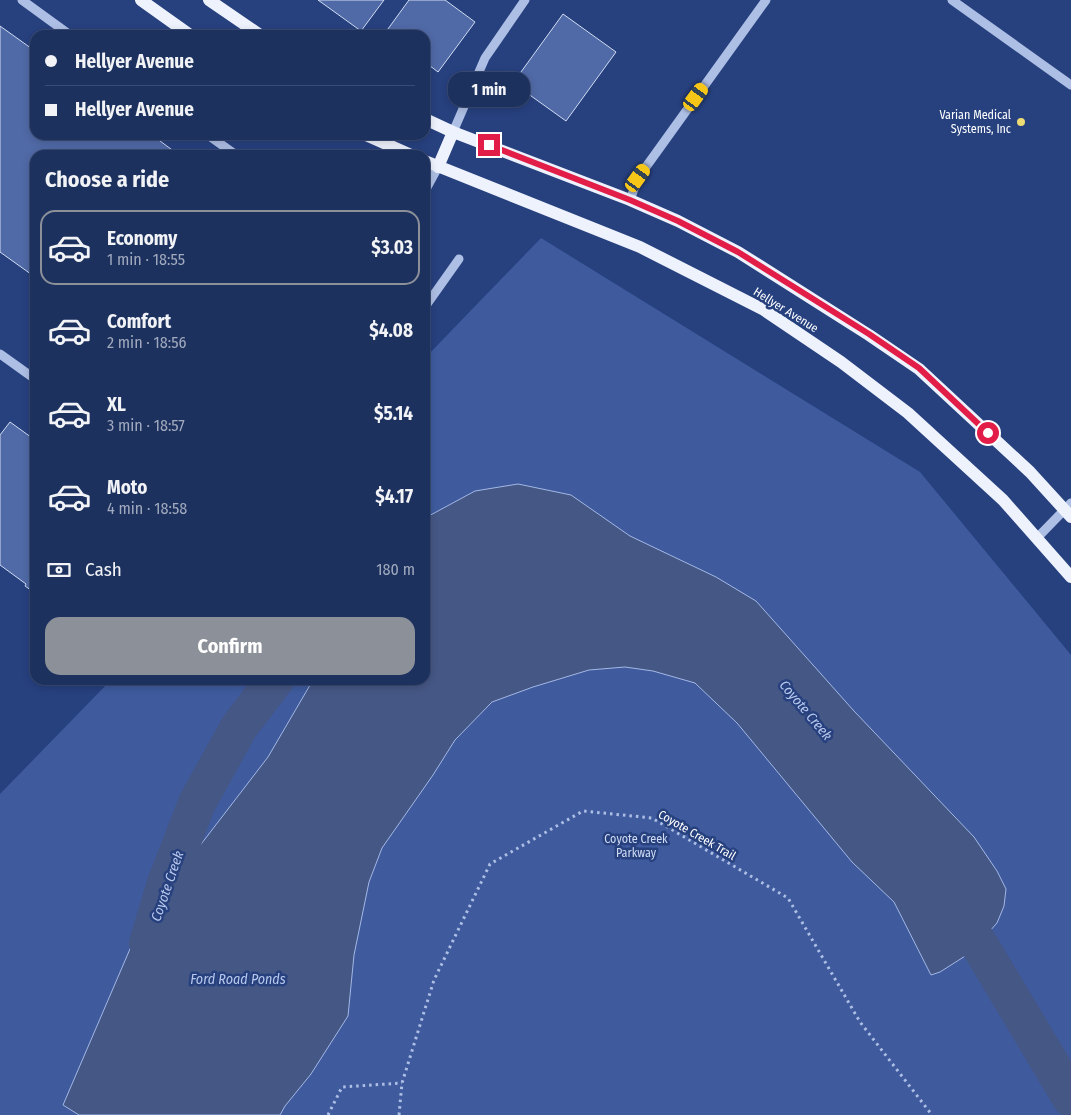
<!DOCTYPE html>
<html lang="en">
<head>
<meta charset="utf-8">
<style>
	body { margin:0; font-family:"Fira Sans Condensed",sans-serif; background:#253965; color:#f1f3f6; height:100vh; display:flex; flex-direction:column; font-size:19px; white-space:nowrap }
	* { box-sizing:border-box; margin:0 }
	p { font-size:16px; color:#a0a9bd }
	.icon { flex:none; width:28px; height:28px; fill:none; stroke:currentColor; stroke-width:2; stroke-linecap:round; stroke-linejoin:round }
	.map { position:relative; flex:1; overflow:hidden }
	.drawer { position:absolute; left:30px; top:150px; width:400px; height:535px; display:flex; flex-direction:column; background:#1d315f; border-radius:15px; box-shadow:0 2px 8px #0003,0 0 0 1px #3b4c74 }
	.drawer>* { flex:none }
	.banner { position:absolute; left:30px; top:30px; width:400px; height:110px; border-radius:15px; box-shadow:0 2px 8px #0003,0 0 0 1px #3b4c74; display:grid; align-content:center; height:110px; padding:0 15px; background:#1d315f }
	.end { position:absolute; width:22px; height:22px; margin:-11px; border:6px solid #e11d48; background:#fff; box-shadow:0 0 0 2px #fff }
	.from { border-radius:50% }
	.bubble { position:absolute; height:35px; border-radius:15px; background:#1d315f; box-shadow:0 2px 8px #0003,0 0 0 1px #3b4c74; font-size:16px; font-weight:700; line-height:35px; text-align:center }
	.car { position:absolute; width:15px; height:30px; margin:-15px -8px; border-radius:6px; box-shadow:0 0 4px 1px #0007; background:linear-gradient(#f5c518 24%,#345 0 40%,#f5c518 0 76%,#345 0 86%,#f5c518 0) }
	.banner b { display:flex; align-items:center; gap:18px; height:48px; font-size:19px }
	.banner b+b { border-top:1px solid #3b4c74 }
	.banner i { width:12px; height:12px; background:#f1f3f6 }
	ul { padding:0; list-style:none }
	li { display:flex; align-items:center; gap:15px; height:75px; margin:0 10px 8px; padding:0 5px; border:2px solid transparent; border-radius:15px }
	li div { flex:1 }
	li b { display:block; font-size:19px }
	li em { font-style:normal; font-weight:700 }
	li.on { border-color:#8c9099 }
	li>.icon { width:45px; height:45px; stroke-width:1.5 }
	h2 { padding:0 15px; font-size:22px; line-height:60px }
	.pay { display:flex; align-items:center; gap:12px; height:55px; padding:0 15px; font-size:19px }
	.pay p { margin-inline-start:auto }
	.action { display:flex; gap:10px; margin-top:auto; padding:10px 15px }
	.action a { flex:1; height:58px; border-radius:15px; background:#8c9099; color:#fff; font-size:20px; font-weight:700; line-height:58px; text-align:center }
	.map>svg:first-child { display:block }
</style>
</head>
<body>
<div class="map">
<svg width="1071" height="1115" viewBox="0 0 1071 1115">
	<rect width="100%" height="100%" fill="#27417f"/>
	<path fill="#3f5b9e" d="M541 238 920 472 1071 655V1115H0V794L111 680H425V358Z"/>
	<path fill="#455785" stroke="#a3b8e6" d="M518 484 571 495 630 536 716 577 756 601 854 711 974 837 997 871 1006 889 1004 906 997 923 970 953 940 972 931 975 894 902 852 862 737 723 695 683 653 671 625 667 589 670 533 687 492 702 455 740 433 775 382 848 369 882 354 955 348 1016 311 1074 285 1106 280 1115H79L63 1105 142 921 268 757 313 680H425V518L475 491Z"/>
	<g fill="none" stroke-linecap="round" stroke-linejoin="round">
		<path stroke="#455785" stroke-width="38" d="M951 902 982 949 1071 1098
			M148 943 166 883 197 803 239 727 275 680"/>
	</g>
	<path fill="#506aa7" stroke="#d1dcf4" d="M318 0H384L361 31Z
		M409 0H445L475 22 438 72 425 62V35H388L385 33Z
		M563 14 616 52 566 121 513 83Z
		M0 26 35 51V135H152L179 155H35V277L0 252Z
		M10 422 35 440V593L25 586 26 584 0 565V435Z"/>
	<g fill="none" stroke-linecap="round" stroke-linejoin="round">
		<path stroke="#aebfe5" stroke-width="3" stroke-dasharray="2.5 4" stroke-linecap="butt" d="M328 1115 342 1087 402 1083
			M399 1115 402 1083 434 980 490 864 583 811 652 818 788 898 860 1022 932 1115"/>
		<path stroke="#aebfe5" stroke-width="9" d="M22 0 70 35
			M952 0 1071 85
			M453 132 485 58 525 0
			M208 135 236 155
			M425 191 438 167
			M630 200 638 178 766 0
			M425 307 459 259
			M0 354 35 379
			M1037 538 1071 503"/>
		<path stroke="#eef2fd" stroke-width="12" d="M141 0 190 35
			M209 0 260 35
			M425 119 453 132 630 200 678 221 738 252 869 335 919 369 1030 472 1071 517
			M366 135 411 155
			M425 161 640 247 764 310 841 362 908 413 1003 500 1071 577
			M438 167 453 132"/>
	</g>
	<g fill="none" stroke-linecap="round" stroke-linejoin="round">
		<path stroke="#e11d48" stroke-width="6" d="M489 145 630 200 678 221 738 252 869 334 919 368 988 433"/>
	</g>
	<circle fill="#eddc74" stroke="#27417f" stroke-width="2" cx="1021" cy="122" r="5"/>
	<g text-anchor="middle" stroke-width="5" stroke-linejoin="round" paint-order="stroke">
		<g font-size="12" fill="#fff" stroke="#27417f" text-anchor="end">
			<text x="1011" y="119">Varian Medical<tspan x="1011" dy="14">Systems, Inc</tspan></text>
		</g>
		<g font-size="12" fill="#fff" stroke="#27417f">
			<text transform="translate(786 310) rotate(32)" y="4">Hellyer Avenue</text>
			<text transform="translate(697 835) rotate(30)" y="4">Coyote Creek Trail</text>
		</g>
		<g font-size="12" fill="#d1dcf4" stroke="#27417f">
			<text x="636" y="843">Coyote Creek<tspan x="636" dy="14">Parkway</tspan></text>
		</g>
		<g font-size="14" font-style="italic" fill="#b9c9ed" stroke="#27417f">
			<text transform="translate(806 710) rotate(50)" y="5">Coyote Creek</text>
			<text transform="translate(167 886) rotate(-71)" y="5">Coyote Creek</text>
			<text x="238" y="984">Ford Road Ponds</text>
		</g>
	</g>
</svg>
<i class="end from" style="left:988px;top:433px"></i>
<i class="end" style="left:489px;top:145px"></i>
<div class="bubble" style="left:448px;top:72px;width:82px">1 min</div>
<i class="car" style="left:696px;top:97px;rotate:36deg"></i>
<i class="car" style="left:638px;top:178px;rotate:36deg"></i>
<div class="banner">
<b><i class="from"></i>Hellyer Avenue</b>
<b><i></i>Hellyer Avenue</b>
</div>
<section class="drawer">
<h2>Choose a ride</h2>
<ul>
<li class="on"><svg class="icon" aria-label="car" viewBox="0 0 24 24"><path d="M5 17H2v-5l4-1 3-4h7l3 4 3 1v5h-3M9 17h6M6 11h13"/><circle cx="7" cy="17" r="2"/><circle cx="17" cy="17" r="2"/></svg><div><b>Economy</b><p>1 min · 18:55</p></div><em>$3.03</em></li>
<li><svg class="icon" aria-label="car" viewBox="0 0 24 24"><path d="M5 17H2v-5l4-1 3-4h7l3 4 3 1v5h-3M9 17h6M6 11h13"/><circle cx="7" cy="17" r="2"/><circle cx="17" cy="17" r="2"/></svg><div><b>Comfort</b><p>2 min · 18:56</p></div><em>$4.08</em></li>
<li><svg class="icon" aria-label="car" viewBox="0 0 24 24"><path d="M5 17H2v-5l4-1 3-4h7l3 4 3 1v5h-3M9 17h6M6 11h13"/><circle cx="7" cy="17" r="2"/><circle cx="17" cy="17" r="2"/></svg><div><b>XL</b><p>3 min · 18:57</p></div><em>$5.14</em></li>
<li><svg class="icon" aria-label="car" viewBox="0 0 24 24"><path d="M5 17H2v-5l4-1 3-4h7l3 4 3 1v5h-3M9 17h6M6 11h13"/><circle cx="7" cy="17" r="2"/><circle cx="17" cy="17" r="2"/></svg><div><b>Moto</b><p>4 min · 18:58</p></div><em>$4.17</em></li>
</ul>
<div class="pay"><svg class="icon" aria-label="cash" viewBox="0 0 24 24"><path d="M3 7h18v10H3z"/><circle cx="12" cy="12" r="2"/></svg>Cash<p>180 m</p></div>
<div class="action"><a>Confirm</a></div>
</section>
</div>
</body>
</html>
